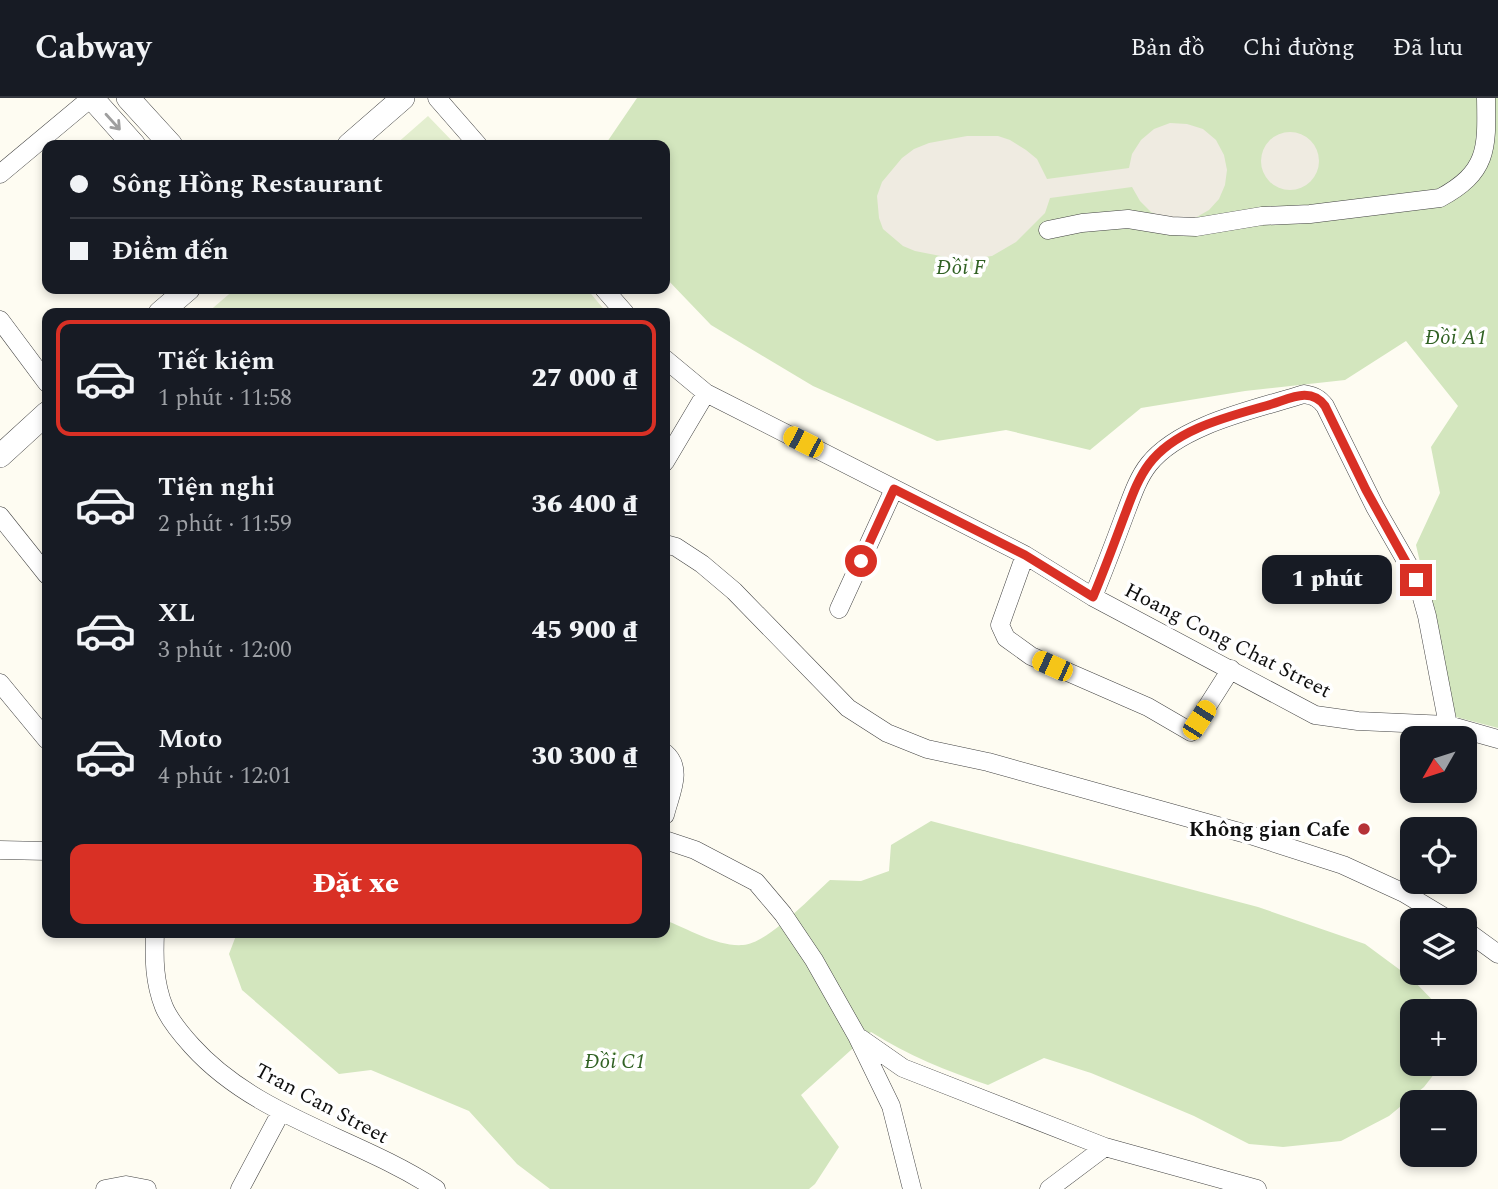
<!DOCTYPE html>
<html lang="vi">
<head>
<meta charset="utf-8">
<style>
	body { margin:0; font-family:Spectral,serif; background:#242831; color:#f1f3f6; height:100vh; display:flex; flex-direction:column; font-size:26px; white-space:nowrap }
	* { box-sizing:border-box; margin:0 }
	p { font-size:23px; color:#9ea1a6 }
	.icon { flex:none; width:38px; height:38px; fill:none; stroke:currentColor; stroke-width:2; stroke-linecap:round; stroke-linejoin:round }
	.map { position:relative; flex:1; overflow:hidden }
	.sheet { position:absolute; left:42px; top:210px; width:628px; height:630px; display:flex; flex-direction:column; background:#171b24; border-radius:14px; box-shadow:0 4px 10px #0003 }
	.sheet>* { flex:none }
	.guide { position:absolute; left:42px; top:42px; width:628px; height:154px; border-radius:14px; box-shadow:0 4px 10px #0003; display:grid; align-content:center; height:154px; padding:0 28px; background:#171b24 }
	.needle { width:46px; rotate:231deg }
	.fabs { position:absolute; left:1400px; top:628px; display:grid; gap:14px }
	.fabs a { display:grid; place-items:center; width:77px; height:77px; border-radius:14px; background:#171b24; box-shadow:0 4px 10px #0003; font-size:35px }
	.end { position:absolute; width:32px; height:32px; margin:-16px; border:9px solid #d93025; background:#fff; box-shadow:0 0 0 4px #fff }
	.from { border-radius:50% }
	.bubble { position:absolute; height:49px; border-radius:14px; background:#171b24; box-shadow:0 4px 10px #0003; font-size:23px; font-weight:800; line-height:49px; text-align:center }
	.car { position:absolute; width:21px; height:42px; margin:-21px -10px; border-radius:9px; box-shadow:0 0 5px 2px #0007; background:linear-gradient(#f5c518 24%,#345 0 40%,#f5c518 0 76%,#345 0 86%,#f5c518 0) }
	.guide b { display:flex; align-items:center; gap:24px; height:66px; font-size:26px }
	.guide b+b { border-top:2px solid #363941 }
	.guide i { width:18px; height:18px; background:#f1f3f6 }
	ul { padding:12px 0 0; list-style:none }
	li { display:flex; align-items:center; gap:21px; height:116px; margin:0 14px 10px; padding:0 14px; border:4px solid transparent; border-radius:14px }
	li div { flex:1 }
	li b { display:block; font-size:26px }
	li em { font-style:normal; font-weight:800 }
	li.active { border-color:#d93025 }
	li>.icon { width:63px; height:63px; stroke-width:1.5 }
	.cta { display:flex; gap:14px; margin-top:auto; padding:14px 28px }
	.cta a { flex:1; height:80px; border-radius:14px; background:#d93025; color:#fff; font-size:28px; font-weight:800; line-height:80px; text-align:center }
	header { display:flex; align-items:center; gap:42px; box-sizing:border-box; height:98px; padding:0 35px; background:#171b24; border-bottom:2px solid #363941 }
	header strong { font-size:33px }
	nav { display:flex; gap:38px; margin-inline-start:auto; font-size:24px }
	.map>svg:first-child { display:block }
</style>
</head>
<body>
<header>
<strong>Cabway</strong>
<nav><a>Bản đồ</a><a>Chỉ đường</a><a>Đã lưu</a></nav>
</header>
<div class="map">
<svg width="1498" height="1091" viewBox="0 0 1498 1091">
	<rect width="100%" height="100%" fill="#fefcf2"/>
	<path fill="#d3e6be" d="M637 0H1498V630L1456 619 1416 447 1440 395 1431 349 1458 308 1406 243 1345 282 1245 293 1141 310 1090 352 1006 332 937 343 813 288 711 227 665 179V47H605Z
		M931 723 1258 809 1365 846 1411 880 1443 913 1412 914V966H1442L1424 989 1389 1018 1341 1043 1283 1049 1249 1046 1194 1018 1149 999 1091 975 1044 960 988 987C947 973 907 957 871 934L801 997 839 1049 815 1086 809 1091H550L517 1066 469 1013 371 972 339 976 242 892 229 856 237 835H665V822C688 831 718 849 743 847 767 846 812 798 830 782L861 783 889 773 891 747Z"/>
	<path fill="#e3eecf" d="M428 18 456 47H395Z
		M235 191H587L607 215H207Z"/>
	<path fill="#efebe1" d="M1170 25 1187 26 1203 31 1216 42 1224 57 1227 72 1225 87 1219 101 1209 112 1195 120 1180 123 1165 121 1151 114 1140 103 1132 89 1050 100 1045 115 1016 144 992 158 961 162 915 153 903 148 883 131 879 120 877 98 882 84 902 60 914 51 929 45 967 38H998L1010 42 1026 52 1037 61 1047 81 1129 70 1132 56 1141 42 1154 31Z
		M1261 63a29 29 0 1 1 58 0a29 29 0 1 1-58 0Z"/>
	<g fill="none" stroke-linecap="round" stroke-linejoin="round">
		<defs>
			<path id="minor" d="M437 0 478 47
				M0 76 91 0
				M1048 132 1082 125 1128 121 1171 128 1196 129 1262 118 1310 116 1440 100C1488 74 1487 51 1486 0
				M604 191 625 215
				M0 222 47 285
				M665 261 706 295 1025 457 1093 499 1315 617 1358 623 1448 627 1498 641
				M665 364 706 295
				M0 418 47 477
				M665 446 676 449 702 466 734 493 848 610 887 635 927 651 988 664 1250 737 1343 767 1404 795 1449 822
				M1025 457 1000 527 1006 540 1031 558 1148 609 1191 634 1231 571
				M1093 499C1104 472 1114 446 1124 419 1131 401 1137 381 1149 366 1181 326 1257 311 1304 296 1314 298 1319 300 1325 308L1375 409 1417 482 1427 518 1448 627
				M839 511 894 391
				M0 585 47 642
				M665 655C684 671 670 696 665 717
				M665 742 695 752 756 784 783 816 814 862 857 938 891 1008 912 1091
				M0 752 47 753
				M1465 832 1498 856
				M155 835C154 860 154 884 164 909 170 923 182 937 192 948 257 1020 357 1039 436 1091
				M860 940 903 970 1105 1049 1257 1091
				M105 1091 126 1087 147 1091
				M240 1091 281 1014
				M1049 1091 1105 1049"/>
			<path id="tertiary" d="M92 0 134 47
				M128 0 171 47
				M349 47 403 0
				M160 215 188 191
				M0 358 47 315"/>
		</defs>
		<use href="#minor" stroke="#424242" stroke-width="19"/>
		<use href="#tertiary" stroke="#424242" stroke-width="24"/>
		<use href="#minor" stroke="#fff" stroke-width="18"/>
		<use href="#tertiary" stroke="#fff" stroke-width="23"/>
	</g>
	<defs><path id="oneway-shaft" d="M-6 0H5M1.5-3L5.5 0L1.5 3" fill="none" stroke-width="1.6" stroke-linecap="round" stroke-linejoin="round" transform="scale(1.75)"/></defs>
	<use stroke="#9f9f9f" href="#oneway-shaft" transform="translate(113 24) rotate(48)"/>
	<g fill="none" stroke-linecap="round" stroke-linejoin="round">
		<path stroke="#d93025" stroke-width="9" d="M861 463 894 391 1025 457 1093 499C1104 473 1114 446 1124 419 1131 401 1137 382 1149 366 1176 330 1231 318 1272 306 1291 300 1311 289 1325 308L1366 392 1416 482"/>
	</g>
	<circle fill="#b53238" stroke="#fff" stroke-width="2.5" cx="1364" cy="731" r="7"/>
	<g text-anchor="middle" stroke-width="7" stroke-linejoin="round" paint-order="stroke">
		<g font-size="21" font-style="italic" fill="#316224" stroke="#fff">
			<text x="961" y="176">Đồi F</text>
			<text x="1456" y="246">Đồi A1</text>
			<text x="615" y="970">Đồi C1</text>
		</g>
		<g font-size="21" fill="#0f0f0f" stroke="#fff">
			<text transform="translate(1228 542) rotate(27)" y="7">Hoang Cong Chat Street</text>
			<text transform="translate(322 1005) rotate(28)" y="7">Tran Can Street</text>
		</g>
		<g font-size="21" font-weight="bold" fill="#0f0f0f" stroke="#fff" text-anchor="end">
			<text x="1350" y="738">Không gian Cafe</text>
		</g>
	</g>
</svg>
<div class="fabs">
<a><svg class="needle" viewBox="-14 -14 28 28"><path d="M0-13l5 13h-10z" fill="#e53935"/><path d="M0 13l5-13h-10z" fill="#9ea1a6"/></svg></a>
<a><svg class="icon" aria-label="locate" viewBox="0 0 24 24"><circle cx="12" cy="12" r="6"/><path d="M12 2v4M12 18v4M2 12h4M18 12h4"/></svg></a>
<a><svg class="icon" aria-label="layers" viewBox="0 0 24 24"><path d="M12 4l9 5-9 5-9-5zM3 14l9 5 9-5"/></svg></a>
<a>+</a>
<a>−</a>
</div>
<i class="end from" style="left:861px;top:463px"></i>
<i class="end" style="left:1416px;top:482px"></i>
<div class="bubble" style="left:1262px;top:457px;width:130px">1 phút</div>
<i class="car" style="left:803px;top:344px;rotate:297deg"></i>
<i class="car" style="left:1052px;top:568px;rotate:294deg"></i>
<i class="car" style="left:1199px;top:622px;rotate:33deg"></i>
<div class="guide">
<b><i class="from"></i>Sông Hồng Restaurant</b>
<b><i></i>Điểm đến</b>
</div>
<section class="sheet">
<ul>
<li class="active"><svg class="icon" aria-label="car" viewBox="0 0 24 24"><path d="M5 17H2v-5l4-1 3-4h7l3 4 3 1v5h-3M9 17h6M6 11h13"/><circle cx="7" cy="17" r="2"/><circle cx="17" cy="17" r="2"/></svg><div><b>Tiết kiệm</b><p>1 phút · 11:58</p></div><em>27 000 ₫</em></li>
<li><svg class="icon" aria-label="car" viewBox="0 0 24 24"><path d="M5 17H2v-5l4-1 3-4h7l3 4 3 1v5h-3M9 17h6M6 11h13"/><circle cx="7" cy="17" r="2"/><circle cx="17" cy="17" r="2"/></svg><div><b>Tiện nghi</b><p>2 phút · 11:59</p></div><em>36 400 ₫</em></li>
<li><svg class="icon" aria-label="car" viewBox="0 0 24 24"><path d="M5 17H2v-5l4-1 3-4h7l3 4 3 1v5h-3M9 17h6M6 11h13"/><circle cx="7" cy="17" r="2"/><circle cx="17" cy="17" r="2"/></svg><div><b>XL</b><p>3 phút · 12:00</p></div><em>45 900 ₫</em></li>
<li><svg class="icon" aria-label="car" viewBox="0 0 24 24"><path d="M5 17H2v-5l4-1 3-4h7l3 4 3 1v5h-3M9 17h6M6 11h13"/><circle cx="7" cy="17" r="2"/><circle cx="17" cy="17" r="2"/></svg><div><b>Moto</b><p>4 phút · 12:01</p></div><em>30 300 ₫</em></li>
</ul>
<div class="cta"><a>Đặt xe</a></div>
</section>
</div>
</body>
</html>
